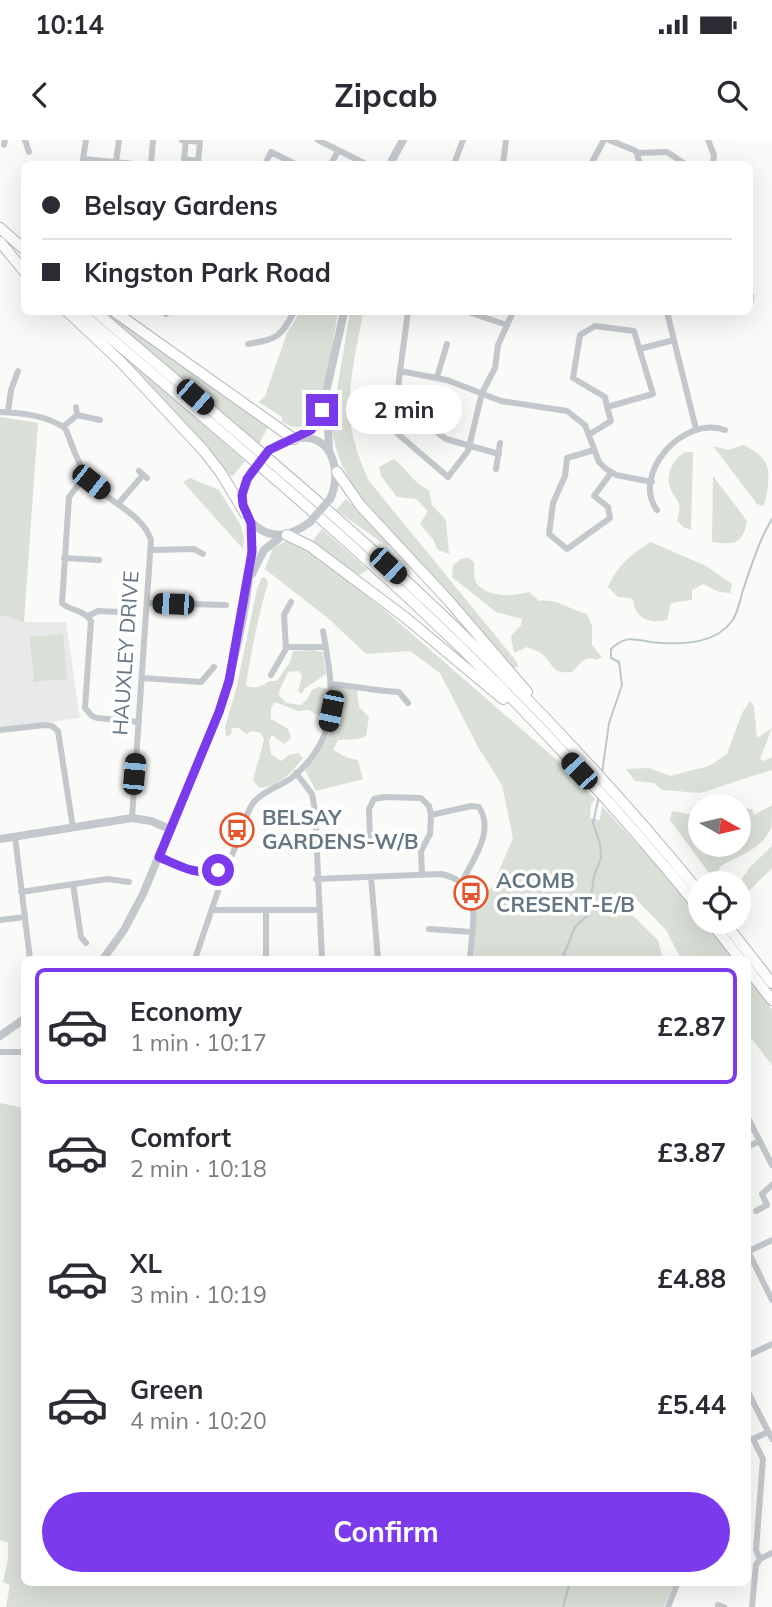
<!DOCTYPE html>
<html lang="en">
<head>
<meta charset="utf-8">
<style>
	body { margin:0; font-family:Mulish,sans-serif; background:#f2f2f3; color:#2b2b33; height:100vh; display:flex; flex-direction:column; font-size:26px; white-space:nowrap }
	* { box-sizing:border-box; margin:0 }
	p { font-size:23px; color:#7c7c81 }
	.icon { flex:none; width:38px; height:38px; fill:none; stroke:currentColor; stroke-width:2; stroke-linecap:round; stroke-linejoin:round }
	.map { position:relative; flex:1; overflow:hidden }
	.sheet { position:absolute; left:21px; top:816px; width:730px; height:630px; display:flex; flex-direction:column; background:#fff; border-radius:10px; box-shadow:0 7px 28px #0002 }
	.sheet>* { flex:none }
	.hud { position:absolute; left:21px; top:21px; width:732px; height:154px; border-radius:10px; box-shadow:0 7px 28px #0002; display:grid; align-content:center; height:154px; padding:0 21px; background:#fff }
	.needle { width:46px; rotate:98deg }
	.controls { position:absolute; left:688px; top:654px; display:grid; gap:14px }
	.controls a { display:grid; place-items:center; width:63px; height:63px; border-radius:50%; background:#fff; box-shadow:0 7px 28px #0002; font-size:35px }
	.end { position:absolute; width:32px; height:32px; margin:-16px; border:9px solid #7c3aed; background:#fff; box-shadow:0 0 0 4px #fff }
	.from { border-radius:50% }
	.bubble { position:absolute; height:49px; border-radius:24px; background:#fff; box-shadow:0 7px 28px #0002; font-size:23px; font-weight:700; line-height:49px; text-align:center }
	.car { position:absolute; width:21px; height:42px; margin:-21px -10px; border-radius:9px; box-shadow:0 0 5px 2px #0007; background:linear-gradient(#222 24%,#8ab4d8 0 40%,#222 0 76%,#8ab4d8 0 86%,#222 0) }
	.hud b { display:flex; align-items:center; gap:24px; height:66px; font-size:26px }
	.hud b+b { border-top:2px solid #e1e1e2 }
	.hud i { width:18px; height:18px; background:#2b2b33 }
	ul { padding:12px 0 0; list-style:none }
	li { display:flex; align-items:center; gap:21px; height:116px; margin:0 14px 10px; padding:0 7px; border:4px solid transparent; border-radius:10px }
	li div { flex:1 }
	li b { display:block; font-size:26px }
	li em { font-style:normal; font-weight:700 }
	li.selected { border-color:#7c3aed }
	li>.icon { width:63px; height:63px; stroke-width:1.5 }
	.action { display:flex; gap:14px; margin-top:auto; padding:14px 21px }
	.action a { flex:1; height:80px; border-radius:42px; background:#7c3aed; color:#fff; font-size:28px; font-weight:700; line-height:80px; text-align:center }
	.status { display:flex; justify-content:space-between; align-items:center; height:49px; padding:0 35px; background:#fff; direction:ltr }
	.status svg { height:19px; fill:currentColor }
	header { display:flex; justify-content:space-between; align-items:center; height:91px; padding:0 21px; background:#fff; font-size:32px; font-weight:700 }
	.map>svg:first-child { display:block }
</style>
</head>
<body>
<div class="status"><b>10:14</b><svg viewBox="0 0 49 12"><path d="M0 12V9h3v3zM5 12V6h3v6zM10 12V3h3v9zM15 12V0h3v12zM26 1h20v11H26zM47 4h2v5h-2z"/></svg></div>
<header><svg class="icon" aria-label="back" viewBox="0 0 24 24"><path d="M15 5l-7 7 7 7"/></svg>Zipcab<svg class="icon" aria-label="search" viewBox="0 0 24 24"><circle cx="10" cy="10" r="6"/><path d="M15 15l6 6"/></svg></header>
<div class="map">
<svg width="772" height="1467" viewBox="0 0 772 1467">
	<rect width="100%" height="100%" fill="#fafaf8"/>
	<path fill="#e8e9e9" d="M0 475 24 482H66L80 578 0 588Z"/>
	<path fill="#dadfd7" d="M106 172 268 287 259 304 124 189Z
		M300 172H338C334 194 323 277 302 286 295 289 288 285 282 282V277L259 262 265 256 287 193Z
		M350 172H363C358 204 348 240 350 273 351 297 359 319 369 341L517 522 518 527 513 528 370 371C350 345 336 319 331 286Z
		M93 189 245 321 232 337 93 190Z
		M0 277 38 283 24 482 0 475Z
		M744 305C762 315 771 323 768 344 767 352 767 359 763 366L757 364 713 306 728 310Z
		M686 312H693L691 390 683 387 677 380C685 360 672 359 669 344 667 332 675 316 686 312Z
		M394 319C408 330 414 344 429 350L432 365 446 380 449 414 438 410 433 399 420 384 428 371 416 359 397 357 381 336 379 327Z
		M713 336 747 381C743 404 734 405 712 402Z
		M190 338 219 350 240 384 244 398 243 409 183 342Z
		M346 359 392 406 385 405 336 370Z
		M322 389 368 430 359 435 312 402Z
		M286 401 312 412 389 474 558 621 595 659 591 665 590 678 600 680 602 666 662 731 700 777V782H704L734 819H681L666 790 632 755 628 771 658 800 663 819H474L475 757 492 747 513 698 502 645 478 607 440 533 410 511 366 514 329 479 265 429 273 408Z
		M651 402 706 426 732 444 730 453 719 452 703 444 692 450V460L671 463 667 480C650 484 635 479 633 460L630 458 618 457 608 447C617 426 631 414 651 402Z
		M469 418 474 422C474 429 473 440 478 445 489 458 515 456 529 452L539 461C557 458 570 470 587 474L592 486V505L602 517 596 520C583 515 581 524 572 532 551 534 555 526 543 515 540 511 531 509 527 507L514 513 511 496 521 485 522 479 496 472 452 437 453 425 461 419Z
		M262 437 266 438 268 443C258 477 251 511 246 546 255 549 262 547 269 541H277L290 522 293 511 311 510 323 512 326 534 304 549 302 554 298 551 302 536 299 531 288 532 278 554 286 563 301 565 308 558 312 550 318 547 329 549 327 573 319 576 309 570 298 571 275 562 271 568V579L288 589 291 598 284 604 272 595 269 601 271 614 281 621 289 615 298 613 303 618C291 633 280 646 259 648L253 640 264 600 261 593 252 591 246 594 239 588H232L231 594 226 597 225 587 236 550 257 449Z
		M63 494 67 539 34 542 30 497Z
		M334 547 357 550 359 567 369 577 366 596 358 599 338 600 333 610 348 618 358 620 363 639 316 651 305 630C329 598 336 589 334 547Z
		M750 561 754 567 757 598 772 588 760 619 764 621 772 617V630L700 653 662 650 654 643 635 641 626 629 649 628 670 636 709 626 727 614 742 573Z
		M772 665C772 672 772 683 771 688 761 710 739 715 721 726L717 733 726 744H717L670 680 672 671 700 676V705H738L739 668 752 669 754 675Z
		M772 706V728L739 761 738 744H733L739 743 749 728Z
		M747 836 772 869V925L747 893Z
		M0 963 24 968V1442H675L664 1467H6L10 1445 3 1442 8 1419V1403L0 1400Z"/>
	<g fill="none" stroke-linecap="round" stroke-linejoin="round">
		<path stroke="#bbc7cb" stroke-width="2" d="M602 633 609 583 622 545 619 522 611 518V509C630 491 640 503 662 503 687 504 716 503 732 481 738 473 740 460 743 450 751 427 759 400 772 379
			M562 819 575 787 589 774 594 736 601 718 600 703 593 683 599 656
			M563 1467 570 1442"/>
		<defs>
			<path id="trunk" d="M0 88 24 109
				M0 102 24 131
				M68 172 121 222 204 311 221 333 245 373
				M80 172C191 267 304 361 411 460 514 556 611 660 700 769
				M96 172C219 278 346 381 463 495 546 576 626 662 700 753
				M115 172 294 299
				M337 332 360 365 449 461 527 552
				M287 395 310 406 406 478 503 559
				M711 782 740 819
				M724 782 772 843
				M747 828 772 860"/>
		</defs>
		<use href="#trunk" stroke="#b4b9bd" stroke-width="12"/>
		<path stroke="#c3c8cc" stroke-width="6" d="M25 0 29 12
			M86 0 83 19 135 24
			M182 0 200 2 198 21 184 19 186 0
			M318 0 366 24
			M609 0 636 11 640 24
			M708 0 714 15 713 24
			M4 5 5 0
			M637 13 667 12 685 24
			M116 22 119 0
			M151 24 153 0
			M265 24 271 12 295 24
			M331 24 338 11
			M454 24 463 0
			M503 24 506 0
			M591 24 604 0
			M750 165 751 156
			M408 172 400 231 447 240 501 261 567 271 585 285 599 322 605 328 616 335 652 342
			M468 172 507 185
			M547 172H562
			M667 172 696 289
			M166 174V172
			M595 186 634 191 653 254 607 267 605 257 573 238 580 195Z
			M248 204C277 199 280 198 294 172
			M639 209 674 200
			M400 231 397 257 384 276V282L448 337 468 311 482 253 495 228 498 205 513 172
			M437 237 447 204
			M76 267 77 275 100 280
			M0 272C21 273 45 275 63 287L77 275
			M8 272 11 250 18 231
			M432 283 438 288V293L446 299 499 314
			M66 290C73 307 78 325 89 340 106 362 142 372 151 400L132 678
			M590 294 611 281 607 267
			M594 310 567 318 565 336 553 363 549 394 567 409 610 378 608 367 594 356 611 333
			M496 329 500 303
			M139 331 147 338
			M86 335 69 357 62 463C71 472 84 469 91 481L85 568 92 576 97 578 139 582
			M118 364 143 335
			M657 370C631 335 682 275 725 290
			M151 410 194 409 203 414
			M64 418 99 420
			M147 463 226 465
			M88 476 98 471 119 472
			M286 507H326
			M271 535 286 509 284 475 291 462
			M142 538 201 542 214 527
			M331 544C355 546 375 551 399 552L408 563
			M0 590 45 585 52 586 58 591 73 688
			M296 633 312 654 315 671 322 819
			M431 675 471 666 479 667C495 692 473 719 462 742
			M15 697 30 819
			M370 698 369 669 374 659 385 657 421 658 429 666 431 675 430 694 421 711 422 734
			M159 717C179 725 210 745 228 722 235 712 238 698 243 687 246 679 248 669 254 662 263 651 278 647 290 639 343 598 333 549 323 491
			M371 737 378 819
			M316 739 441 734C485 743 472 785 470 819
			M73 744 81 797 86 803
			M21 752 107 739 129 742
			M212 770H318
			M266 771V819
			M0 780 25 777
			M429 789 472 792
			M195 819 219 748 216 731
			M0 912H24
			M747 976 772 1025
			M747 1007 760 1001
			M756 1071 767 1065 762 1054 772 1045
			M747 1109 772 1160
			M747 1112 772 1100
			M747 1216 772 1204
			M747 1250 772 1299
			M760 1419 756 1410 763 1319 753 1299 768 1292
			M718 1465 724 1467
			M668 1467 678 1442
			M752 1467 756 1425 760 1419 772 1413"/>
		<path stroke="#c3c8cc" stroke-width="8" d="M390 24 403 0
			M327 264 329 310
			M299 298 311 290 322 270 344 172
			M269 310C279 304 289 298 300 298 334 295 342 335 330 359
			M243 367 242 355 251 332
			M251 382C270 401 290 397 310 382
			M252 434 264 410 282 396
			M0 699 132 678 151 681 170 689
			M103 819 124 790 143 754 219 572C236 519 255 438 251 383
			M0 896 24 879"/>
		<use href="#trunk" stroke="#fff" stroke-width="10"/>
		<path stroke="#c3c8cc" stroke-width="8" d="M251 332 269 310
			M310 382 330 359"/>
	</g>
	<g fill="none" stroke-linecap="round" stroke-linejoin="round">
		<path stroke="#7c3aed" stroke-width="9" d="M218 730C198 737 178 725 159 717L219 572 229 541 252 412 251 383 243 365 242 355 247 339 269 310 311 290 322 270"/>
	</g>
	<defs>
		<symbol id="bus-ring" viewBox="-11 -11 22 22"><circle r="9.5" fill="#fff" stroke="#e4572e" stroke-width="1.5"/><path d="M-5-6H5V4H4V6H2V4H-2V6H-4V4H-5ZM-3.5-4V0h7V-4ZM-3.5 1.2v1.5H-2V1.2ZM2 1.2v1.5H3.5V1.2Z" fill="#e4572e"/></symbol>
	</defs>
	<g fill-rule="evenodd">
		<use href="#bus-ring" x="218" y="671" width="38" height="38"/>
		<use href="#bus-ring" x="452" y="734" width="38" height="38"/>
	</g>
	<g text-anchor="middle" stroke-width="7" stroke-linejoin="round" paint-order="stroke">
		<g font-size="21" fill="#657683" stroke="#fff">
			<text transform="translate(126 513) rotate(-86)" y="7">HAUXLEY DRIVE</text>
		</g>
		<g font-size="21" font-weight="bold" fill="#657683" stroke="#fff" text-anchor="start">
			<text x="262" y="685">BELSAY<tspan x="262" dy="24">GARDENS-W/B</tspan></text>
			<text x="496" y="748">ACOMB<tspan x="496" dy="24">CRESENT-E/B</tspan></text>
		</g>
	</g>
</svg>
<div class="controls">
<a><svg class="needle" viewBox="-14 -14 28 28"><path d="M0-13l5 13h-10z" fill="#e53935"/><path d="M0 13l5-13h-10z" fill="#7c7c81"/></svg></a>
<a><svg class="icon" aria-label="locate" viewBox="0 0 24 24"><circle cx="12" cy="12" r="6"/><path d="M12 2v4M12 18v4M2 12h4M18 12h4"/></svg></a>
</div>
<i class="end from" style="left:218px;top:730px"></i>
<i class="end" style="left:322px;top:270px"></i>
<div class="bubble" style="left:346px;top:245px;width:116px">2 min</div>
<i class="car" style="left:195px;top:257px;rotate:131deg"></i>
<i class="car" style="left:91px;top:342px;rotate:128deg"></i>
<i class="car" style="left:388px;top:426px;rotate:133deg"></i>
<i class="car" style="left:173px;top:464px;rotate:272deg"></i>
<i class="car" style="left:331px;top:571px;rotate:192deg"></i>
<i class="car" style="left:579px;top:631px;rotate:317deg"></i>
<i class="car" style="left:134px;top:634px;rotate:5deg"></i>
<div class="hud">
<b><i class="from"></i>Belsay Gardens</b>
<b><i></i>Kingston Park Road</b>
</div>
<section class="sheet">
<ul>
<li class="selected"><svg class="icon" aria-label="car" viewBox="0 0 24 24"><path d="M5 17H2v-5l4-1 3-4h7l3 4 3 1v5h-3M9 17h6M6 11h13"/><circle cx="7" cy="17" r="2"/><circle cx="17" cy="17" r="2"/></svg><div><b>Economy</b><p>1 min · 10:17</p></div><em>£2.87</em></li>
<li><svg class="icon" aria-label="car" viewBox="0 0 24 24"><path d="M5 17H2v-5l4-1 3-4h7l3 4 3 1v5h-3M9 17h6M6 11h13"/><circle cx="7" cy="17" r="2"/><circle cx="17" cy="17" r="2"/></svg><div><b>Comfort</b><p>2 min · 10:18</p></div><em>£3.87</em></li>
<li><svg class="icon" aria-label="car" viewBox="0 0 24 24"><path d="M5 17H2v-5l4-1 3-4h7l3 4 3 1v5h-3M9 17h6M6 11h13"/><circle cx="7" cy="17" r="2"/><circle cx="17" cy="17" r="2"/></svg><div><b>XL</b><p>3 min · 10:19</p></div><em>£4.88</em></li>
<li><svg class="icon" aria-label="car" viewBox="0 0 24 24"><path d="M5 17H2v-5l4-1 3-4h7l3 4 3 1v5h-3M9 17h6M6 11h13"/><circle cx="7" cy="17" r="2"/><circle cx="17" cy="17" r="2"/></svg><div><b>Green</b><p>4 min · 10:20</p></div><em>£5.44</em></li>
</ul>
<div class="action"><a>Confirm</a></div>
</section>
</div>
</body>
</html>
